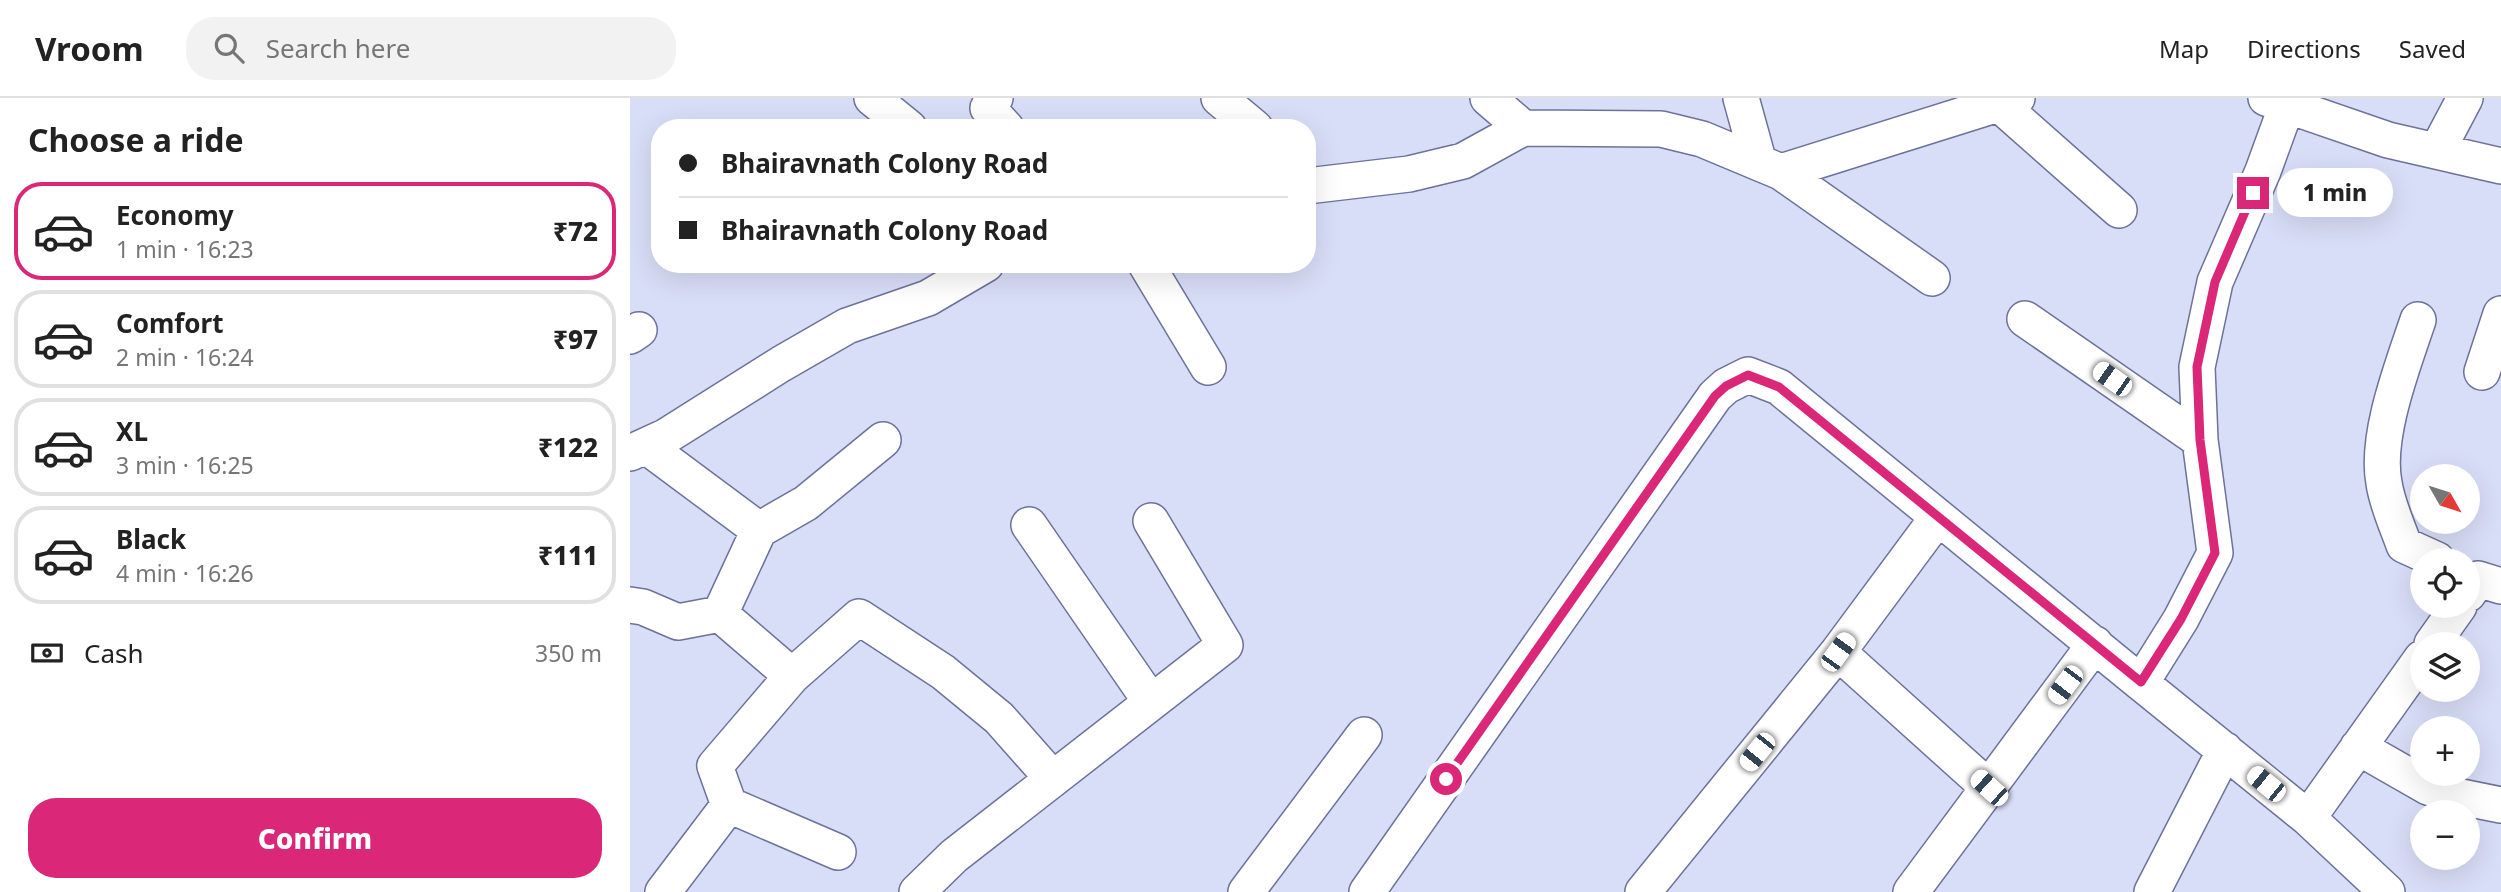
<!DOCTYPE html>
<html lang="en">
<head>
<meta charset="utf-8">
<style>
	body { margin:0; font-family:"Noto Sans",sans-serif; background:#f2f2f2; color:#222; height:100vh; display:flex; flex-direction:column; font-size:26px; white-space:nowrap }
	* { box-sizing:border-box; margin:0 }
	p { font-size:23px; color:#767676 }
	.icon { flex:none; width:38px; height:38px; fill:none; stroke:currentColor; stroke-width:2; stroke-linecap:round; stroke-linejoin:round }
	.map { position:relative; flex:1; overflow:hidden }
	.panel { display:flex; flex-direction:column; background:#fff; width:630px }
	.panel>* { flex:none }
	.top-card { position:absolute; left:21px; top:21px; width:665px; height:154px; border-radius:28px; box-shadow:0 7px 28px #0002; display:grid; align-content:center; height:154px; padding:0 28px; background:#fff }
	.needle { width:46px; rotate:129deg }
	.fabs { position:absolute; left:1780px; top:366px; display:grid; gap:14px }
	.fabs a { display:grid; place-items:center; width:70px; height:70px; border-radius:50%; background:#fff; box-shadow:0 7px 28px #0002; font-size:35px }
	.end { position:absolute; width:32px; height:32px; margin:-16px; border:9px solid #db2777; background:#fff; box-shadow:0 0 0 4px #fff }
	.from { border-radius:50% }
	.bubble { position:absolute; height:49px; border-radius:24px; background:#fff; box-shadow:0 7px 28px #0002; font-size:23px; font-weight:800; line-height:49px; text-align:center }
	.car { position:absolute; width:21px; height:42px; margin:-21px -10px; border-radius:9px; box-shadow:0 0 5px 2px #0007; background:linear-gradient(#fff 24%,#345 0 40%,#fff 0 76%,#345 0 86%,#fff 0) }
	.top-card b { display:flex; align-items:center; gap:24px; height:66px; font-size:26px }
	.top-card b+b { border-top:2px solid #e0e0e0 }
	.top-card i { width:18px; height:18px; background:#222 }
	ul { padding:0; list-style:none }
	li { display:flex; align-items:center; gap:21px; height:98px; margin:0 14px 10px; padding:0 14px; border:4px solid #e0e0e0; border-radius:28px }
	li div { flex:1 }
	li b { display:block; font-size:26px }
	li em { font-style:normal; font-weight:800 }
	li.selected { border-color:#db2777 }
	li>.icon { width:63px; height:63px; stroke-width:1.5 }
	h2 { padding:0 28px; font-size:32px; line-height:84px }
	.pay { display:flex; align-items:center; gap:18px; height:77px; padding:0 28px; font-size:26px }
	.pay p { margin-inline-start:auto }
	.cta { display:flex; gap:14px; margin-top:auto; padding:14px 28px }
	.cta a { flex:1; height:80px; border-radius:28px; background:#db2777; color:#fff; font-size:28px; font-weight:800; line-height:80px; text-align:center }
	header { display:flex; align-items:center; gap:42px; box-sizing:border-box; height:98px; padding:0 35px; background:#fff; border-bottom:2px solid #e0e0e0 }
	header strong { font-size:33px }
	nav { display:flex; gap:38px; margin-inline-start:auto; font-size:24px }
	.search { width:490px; height:63px; background:#f2f2f2; display:flex; align-items:center; gap:18px; box-sizing:border-box; padding:0 24px; border-radius:28px; color:#767676; font-size:26px }
	main { display:flex; flex:1; min-height:0 }
	.map>svg:first-child { display:block }
</style>
</head>
<body>
<header>
<strong>Vroom</strong>
<div class="search"><svg class="icon" aria-label="search" viewBox="0 0 24 24"><circle cx="10" cy="10" r="6"/><path d="M15 15l6 6"/></svg>Search here</div>
<nav><a>Map</a><a>Directions</a><a>Saved</a></nav>
</header>
<main>
<section class="panel">
<h2>Choose a ride</h2>
<ul>
<li class="selected"><svg class="icon" aria-label="car" viewBox="0 0 24 24"><path d="M5 17H2v-5l4-1 3-4h7l3 4 3 1v5h-3M9 17h6M6 11h13"/><circle cx="7" cy="17" r="2"/><circle cx="17" cy="17" r="2"/></svg><div><b>Economy</b><p>1 min · 16:23</p></div><em>₹72</em></li>
<li><svg class="icon" aria-label="car" viewBox="0 0 24 24"><path d="M5 17H2v-5l4-1 3-4h7l3 4 3 1v5h-3M9 17h6M6 11h13"/><circle cx="7" cy="17" r="2"/><circle cx="17" cy="17" r="2"/></svg><div><b>Comfort</b><p>2 min · 16:24</p></div><em>₹97</em></li>
<li><svg class="icon" aria-label="car" viewBox="0 0 24 24"><path d="M5 17H2v-5l4-1 3-4h7l3 4 3 1v5h-3M9 17h6M6 11h13"/><circle cx="7" cy="17" r="2"/><circle cx="17" cy="17" r="2"/></svg><div><b>XL</b><p>3 min · 16:25</p></div><em>₹122</em></li>
<li><svg class="icon" aria-label="car" viewBox="0 0 24 24"><path d="M5 17H2v-5l4-1 3-4h7l3 4 3 1v5h-3M9 17h6M6 11h13"/><circle cx="7" cy="17" r="2"/><circle cx="17" cy="17" r="2"/></svg><div><b>Black</b><p>4 min · 16:26</p></div><em>₹111</em></li>
</ul>
<div class="pay"><svg class="icon" aria-label="cash" viewBox="0 0 24 24"><path d="M3 7h18v10H3z"/><circle cx="12" cy="12" r="2"/></svg>Cash<p>350 m</p></div>
<div class="cta"><a>Confirm</a></div>
</section>
<div class="map">
<svg width="1871" height="794" viewBox="0 0 1871 794">
	<rect width="100%" height="100%" fill="#d9def8"/>
	<g fill="none" stroke-linecap="round" stroke-linejoin="round">
		<defs>
			<path id="minor" d="M242 0 279 30
				M365 0 358 10 376 30
				M589 0 625 30
				M858 0 893 30 1031 31 1072 41 1151 74 1387 0
				M1111 0 1129 65
				M1636 0 1758 42 1871 68
				M1369 6 1489 112
				M1807 53 1835 0
				M1151 74 1302 180
				M677 88 779 76 833 63 893 30
				M516 166 578 269
				M1395 221 1570 342
				M1788 222C1773 267 1745 338 1754 385 1757 406 1767 427 1774 447L1807 462
				M0 238 9 232
				M1852 274 1871 216
				M16 348 129 432
				M0 355 35 339 151 266 217 228 298 200 356 166
				M399 427 521 604
				M1838 496 1848 481 1871 488
				M0 507 13 509 48 524 90 516 162 578 229 519 313 574 369 620 423 681
				M90 516 129 432 176 405 253 342
				M1802 546 1829 508
				M1208 554 1359 690
				M1511 585 1678 720 1792 560
				M1728 649 1798 689 1821 697 1871 707
				M99 707 208 754
				M1678 720 1757 794
				M33 794 99 707 85 668 162 578
				M287 794 324 758 595 547 521 423
				M616 794 734 637
				M737 794 1085 298 1096 288 1118 277 1149 289 1511 585 1551 521 1585 455 1570 342 1567 269 1585 184 1633 73 1657 7
				M1013 794 1208 554 1308 419
				M1281 794 1465 546
				M1522 794 1595 652"/>
		</defs>
		<use href="#minor" stroke="#6c7299" stroke-width="38"/>
		<use href="#minor" stroke="#fff" stroke-width="35"/>
	</g>
	<g fill="none" stroke-linecap="round" stroke-linejoin="round">
		<path stroke="#db2777" stroke-width="9" d="M816 681 1085 298 1096 288 1118 277 1149 289 1511 584 1551 521 1585 455 1570 342 1567 269 1585 184 1623 95"/>
	</g>
</svg>
<div class="fabs">
<a><svg class="needle" viewBox="-14 -14 28 28"><path d="M0-13l5 13h-10z" fill="#e53935"/><path d="M0 13l5-13h-10z" fill="#767676"/></svg></a>
<a><svg class="icon" aria-label="locate" viewBox="0 0 24 24"><circle cx="12" cy="12" r="6"/><path d="M12 2v4M12 18v4M2 12h4M18 12h4"/></svg></a>
<a><svg class="icon" aria-label="layers" viewBox="0 0 24 24"><path d="M12 4l9 5-9 5-9-5zM3 14l9 5 9-5"/></svg></a>
<a>+</a>
<a>−</a>
</div>
<i class="end from" style="left:816px;top:681px"></i>
<i class="end" style="left:1623px;top:95px"></i>
<div class="bubble" style="left:1647px;top:70px;width:116px">1 min</div>
<i class="car" style="left:1482px;top:281px;rotate:305deg"></i>
<i class="car" style="left:1208px;top:554px;rotate:36deg"></i>
<i class="car" style="left:1435px;top:587px;rotate:217deg"></i>
<i class="car" style="left:1127px;top:654px;rotate:219deg"></i>
<i class="car" style="left:1636px;top:686px;rotate:309deg"></i>
<i class="car" style="left:1359px;top:690px;rotate:312deg"></i>
<div class="top-card">
<b><i class="from"></i>Bhairavnath Colony Road</b>
<b><i></i>Bhairavnath Colony Road</b>
</div>
</div>
</main>
</body>
</html>
